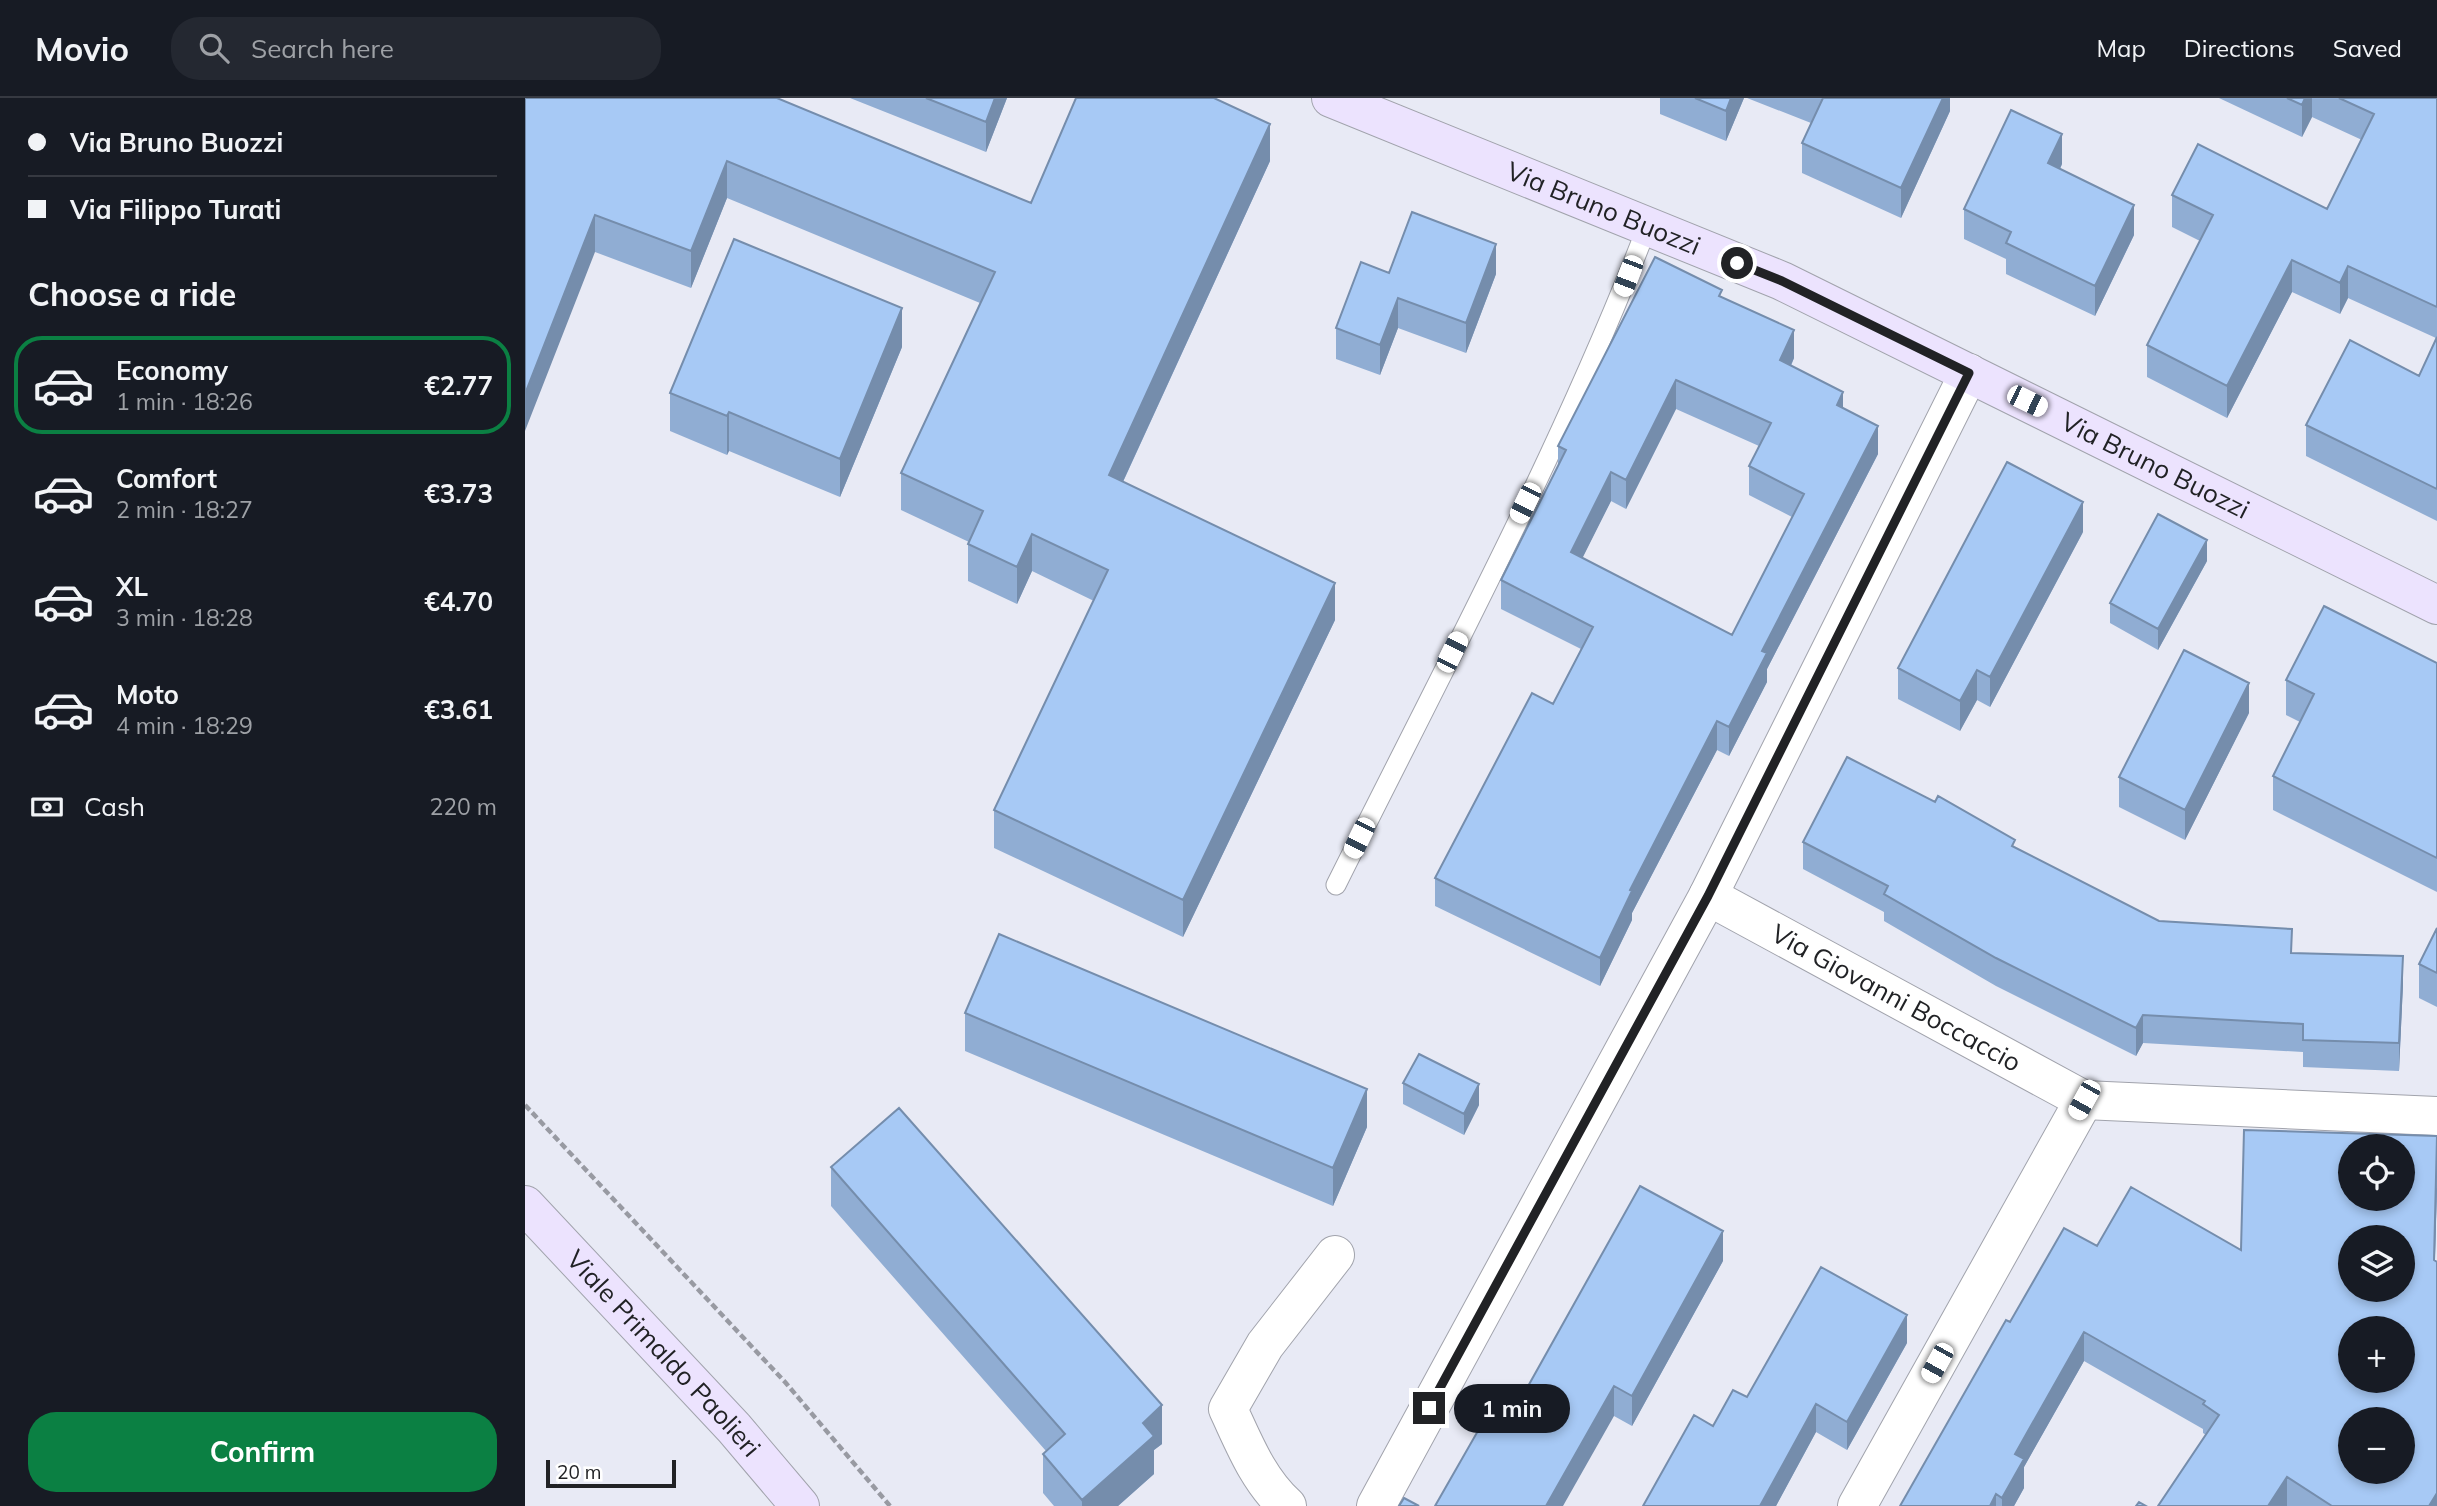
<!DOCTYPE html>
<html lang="en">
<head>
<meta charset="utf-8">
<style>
	body { margin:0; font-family:Mulish,sans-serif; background:#242831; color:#f1f3f6; height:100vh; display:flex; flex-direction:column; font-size:26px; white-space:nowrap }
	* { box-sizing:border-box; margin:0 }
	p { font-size:23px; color:#9ea1a6 }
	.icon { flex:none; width:38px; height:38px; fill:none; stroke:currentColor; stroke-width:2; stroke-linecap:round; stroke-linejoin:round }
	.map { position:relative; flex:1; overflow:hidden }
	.drawer { display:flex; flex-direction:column; background:#171b24; width:525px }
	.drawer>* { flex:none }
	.top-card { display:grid; align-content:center; height:154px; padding:0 28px; background:#171b24 }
	.tools { position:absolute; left:1813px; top:1036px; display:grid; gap:14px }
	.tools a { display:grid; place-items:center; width:77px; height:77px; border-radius:50%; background:#171b24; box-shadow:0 4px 10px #0003; font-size:35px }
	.scale { position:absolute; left:21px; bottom:18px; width:130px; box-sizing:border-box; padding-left:7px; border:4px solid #212225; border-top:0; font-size:19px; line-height:24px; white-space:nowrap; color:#212225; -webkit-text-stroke:5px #fff; paint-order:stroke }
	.end { position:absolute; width:32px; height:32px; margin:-16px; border:9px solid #212225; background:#fff; box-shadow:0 0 0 4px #fff }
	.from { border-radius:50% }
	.bubble { position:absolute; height:49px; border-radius:24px; background:#171b24; box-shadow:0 4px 10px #0003; font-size:23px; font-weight:700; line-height:49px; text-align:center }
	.car { position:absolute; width:21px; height:42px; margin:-21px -10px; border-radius:9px; box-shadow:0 0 5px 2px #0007; background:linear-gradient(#fff 24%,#345 0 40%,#fff 0 76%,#345 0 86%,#fff 0) }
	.top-card b { display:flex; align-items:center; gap:24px; height:66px; font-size:26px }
	.top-card b+b { border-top:2px solid #363941 }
	.top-card i { width:18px; height:18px; background:#f1f3f6 }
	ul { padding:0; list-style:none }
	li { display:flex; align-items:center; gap:21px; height:98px; margin:0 14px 10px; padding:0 14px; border:4px solid transparent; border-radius:28px }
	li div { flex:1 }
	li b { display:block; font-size:26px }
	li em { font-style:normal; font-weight:700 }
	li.current { border-color:#0b8043 }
	li>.icon { width:63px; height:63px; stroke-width:1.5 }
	h2 { padding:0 28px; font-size:32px; line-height:84px }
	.pay { display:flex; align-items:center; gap:18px; height:77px; padding:0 28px; font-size:26px }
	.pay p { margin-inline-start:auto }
	.action { display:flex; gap:14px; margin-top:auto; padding:14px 28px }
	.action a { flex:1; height:80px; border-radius:28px; background:#0b8043; color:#fff; font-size:28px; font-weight:700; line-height:80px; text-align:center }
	header { display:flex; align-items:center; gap:42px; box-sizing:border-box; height:98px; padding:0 35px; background:#171b24; border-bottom:2px solid #363941 }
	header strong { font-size:33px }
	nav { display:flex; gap:38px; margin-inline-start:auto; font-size:24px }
	.search { width:490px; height:63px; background:#242831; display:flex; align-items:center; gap:18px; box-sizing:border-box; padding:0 24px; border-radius:28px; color:#9ea1a6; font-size:26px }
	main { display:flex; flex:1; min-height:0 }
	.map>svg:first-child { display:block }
</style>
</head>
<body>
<header>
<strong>Movio</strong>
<div class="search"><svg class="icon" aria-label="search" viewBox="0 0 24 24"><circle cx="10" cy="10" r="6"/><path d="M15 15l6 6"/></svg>Search here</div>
<nav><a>Map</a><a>Directions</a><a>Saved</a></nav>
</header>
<main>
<section class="drawer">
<div class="top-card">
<b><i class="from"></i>Via Bruno Buozzi</b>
<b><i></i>Via Filippo Turati</b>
</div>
<h2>Choose a ride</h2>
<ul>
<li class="current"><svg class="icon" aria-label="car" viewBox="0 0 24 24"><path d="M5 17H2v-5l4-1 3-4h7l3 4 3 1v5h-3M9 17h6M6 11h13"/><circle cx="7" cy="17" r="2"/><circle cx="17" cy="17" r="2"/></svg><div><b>Economy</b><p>1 min · 18:26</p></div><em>€2.77</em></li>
<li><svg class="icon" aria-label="car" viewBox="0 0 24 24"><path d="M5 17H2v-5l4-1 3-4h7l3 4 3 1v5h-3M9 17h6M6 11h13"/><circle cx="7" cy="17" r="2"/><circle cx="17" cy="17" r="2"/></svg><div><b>Comfort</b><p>2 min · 18:27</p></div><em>€3.73</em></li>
<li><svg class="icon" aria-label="car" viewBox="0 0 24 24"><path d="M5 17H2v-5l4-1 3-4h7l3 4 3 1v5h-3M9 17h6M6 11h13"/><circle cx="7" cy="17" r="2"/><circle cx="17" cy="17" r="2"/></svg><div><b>XL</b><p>3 min · 18:28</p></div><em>€4.70</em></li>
<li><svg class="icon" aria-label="car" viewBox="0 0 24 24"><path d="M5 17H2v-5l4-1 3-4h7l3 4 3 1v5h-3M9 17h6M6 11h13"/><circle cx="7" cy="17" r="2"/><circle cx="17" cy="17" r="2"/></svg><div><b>Moto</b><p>4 min · 18:29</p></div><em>€3.61</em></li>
</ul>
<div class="pay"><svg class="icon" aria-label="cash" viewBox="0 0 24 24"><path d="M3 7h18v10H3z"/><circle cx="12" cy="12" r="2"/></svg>Cash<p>220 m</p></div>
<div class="action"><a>Confirm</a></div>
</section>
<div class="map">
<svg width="1912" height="1408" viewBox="0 0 1912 1408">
	<rect width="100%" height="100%" fill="#e8eaf5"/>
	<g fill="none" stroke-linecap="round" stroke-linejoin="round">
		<defs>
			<path id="lane" d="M811 787C919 570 1035 355 1122 129"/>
			<g id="street">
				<path id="s1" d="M1183 798 1559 1002 1912 1018"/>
				<path d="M762 1408C733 1382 719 1345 703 1311L740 1247 810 1157"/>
				<path d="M851 1408 1183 798 1444 275"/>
				<path d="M1332 1408 1559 1002"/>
			</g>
			<g id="secondary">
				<path id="s2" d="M806 0 1257 183 1912 507"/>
				<path id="s3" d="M0 1107 209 1330 275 1408"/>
			</g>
		</defs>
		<use href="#lane" stroke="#a1a3ac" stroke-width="21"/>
		<use href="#street" stroke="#a1a3ac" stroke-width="40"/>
		<use href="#secondary" stroke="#a1a3ac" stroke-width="40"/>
		<path stroke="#989aa2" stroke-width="4.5" stroke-dasharray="7 3.5" stroke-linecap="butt" d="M0 1007 260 1284 365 1408"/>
		<use href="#lane" stroke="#fff" stroke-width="19"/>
		<use href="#street" stroke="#fff" stroke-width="38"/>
		<use href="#secondary" stroke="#ece3fe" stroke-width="38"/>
	</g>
	<path fill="#90add3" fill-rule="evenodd" d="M0 0 506 105 745 63 598 384 810 522 658 839 469 750V712L569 503 507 473 492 506 443 483V446L444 444 376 412V375L455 205 202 100 166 190 70 154Z
		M325 0H482L461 54Z
		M1135 0H1219L1201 43 1135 16Z
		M1222 0H1425V13L1376 120 1277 75V45L1286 25Z
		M1694 0H1912V423L1781 358V327L1894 278 1911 240 1823 200 1815 216 1767 194 1702 320 1622 279V247L1675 143 1647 129V97L1802 111 1837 42 1787 19 1777 39Z
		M1537 66 1535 71 1609 137 1570 218 1481 176V161L1439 141V111Z
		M864 175 971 176 941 255 873 230 855 277 811 261V230Z
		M1197 199 1269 260 1266 268 1318 310 1353 356 1242 571V584L1204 658 1192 652 1107 815V822L1075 888 910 808V780L1028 606 1056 551 976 511V482L1033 369V348ZM1151 311 1234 348 1224 368V397L1267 419 1207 537 1057 460 1086 403 1101 411Z
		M377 249 315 399 204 353 202 357 145 333V295Z
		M1558 434 1465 609 1452 602 1435 633 1373 601V570Z
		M1682 463 1633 552 1585 525V505Z
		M1912 565V794L1748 712V678L1775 624 1761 617V582Z
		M1724 615 1660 742 1594 709V679Z
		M1278 744 1490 750 1634 823 1767 855 1878 886 1874 973 1778 969V954L1618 945 1611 958 1471 888 1359 823V814L1278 771Z
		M1912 830V909L1894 900V866Z
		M440 915 842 1029 808 1108 440 953Z
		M878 985 954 1007 939 1037 878 1006Z
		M306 1069 637 1346 629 1352V1376L593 1408H529L518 1395V1356L521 1353 306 1108Z
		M1912 1090 1910 1162 1912 1408H1633L1681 1337 1678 1335V1331L1559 1263 1499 1369V1390L1489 1408H1375L1485 1224 1572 1148 1716 1152Z
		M1198 1163 1107 1328 1089 1318 997 1299Z
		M1382 1245 1322 1352 1291 1334 1251 1408H1118L1188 1328 1222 1299Z"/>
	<path fill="#758dac" d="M470 0H482L461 54V24Z
		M1206 0H1219L1201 43V13Z
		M1418 0H1425V13L1376 120V90Z
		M1780 0H1787V19L1777 39V7Z
		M745 26V63L584 414V377Z
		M1537 36V66L1523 96V65Z
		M202 63V100L166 190V153Z
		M1609 107V137L1570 218V188Z
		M70 117V154L0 333V296Z
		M971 146V176L941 255V225Z
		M1767 162V194L1702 320V288Z
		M1823 168V200L1815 216V185Z
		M873 200V230L855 277V247Z
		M377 210V249L315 399V361Z
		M1269 232V260L1255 291V262Z
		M1151 282V311L1101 411V382Z
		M1318 294V323L1312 307Z
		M204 314V353L202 357V318Z
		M1353 328V356L1242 571V584L1204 658V629L1237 553Z
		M1086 374V403L1046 483V454Z
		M1558 404V434L1465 609V579Z
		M507 436V473L492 506V469Z
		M1682 442V463L1633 552V531Z
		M810 485V522L658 839V802Z
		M1452 572V602L1435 633V603Z
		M1724 585V615L1660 742V712Z
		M1192 623V652L1107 815V822L1075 888V860L1105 792Z
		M1878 858V886L1874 973V945Z
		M1618 917V945L1611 958V930Z
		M954 986V1007L939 1037V1016Z
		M842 991V1029L808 1108V1070Z
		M1912 1062V1090L1909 1190V1162Z
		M1198 1133V1163L1107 1328V1298Z
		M1382 1217V1245L1322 1352V1324Z
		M1559 1234V1263L1499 1369V1390L1489 1408H1477V1400L1490 1356Z
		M1089 1288V1318L1038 1408H1021Z
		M1291 1306V1334L1251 1408H1235Z
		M637 1307V1346L629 1352V1376L593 1408H557V1402L618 1325Z
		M1762 1379V1408H1743Z
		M1912 1395V1408H1904Z
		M1471 1396V1408H1465Z"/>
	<path fill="#a7c9f5" stroke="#758dac" stroke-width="2" fill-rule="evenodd" d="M0 0H252L506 105 551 0H689L745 26 584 377 810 485 658 802 469 712 583 472 507 436 492 469 443 446 458 413 376 375 470 174 202 63 166 153 70 117 0 296Z
		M401 0H470L461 24Z
		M1170 0H1206L1201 13Z
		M1298 0H1418L1376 90 1277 45Z
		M1762 0H1780L1777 7Z
		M1814 0H1912V209L1823 168 1815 185 1767 162 1702 288 1622 247 1688 117 1647 97 1673 46 1802 111 1849 16Z
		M1486 12 1537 36 1523 65 1609 107 1570 188 1481 145 1486 134 1439 111Z
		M887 114 971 146 941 225 873 200 855 247 811 230 836 164 864 175Z
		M209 141 377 210 315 361 204 314 202 318 145 295Z
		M1130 159 1197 192 1194 198 1269 232 1255 262 1318 294 1312 307 1353 328 1237 553 1242 555 1204 629 1192 623 1105 792 1107 793 1075 860 910 780 1007 595 1028 606 1068 529 976 482 1041 352 1033 348ZM1151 282 1246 325 1224 368 1279 396 1207 537 1046 454 1086 374 1101 382Z
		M1912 239V391L1781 327 1825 242 1894 278Z
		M1482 364 1558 404 1465 579 1452 572 1435 603 1373 570Z
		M1633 416 1682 442 1633 531 1585 505Z
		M1799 508 1912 565V760L1748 678 1789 596 1761 582Z
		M1659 552 1724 585 1660 712 1594 679Z
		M1322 659 1410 704 1413 698 1490 742 1487 748 1634 823 1767 831 1766 855 1878 858 1874 945 1778 942V926L1618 917 1611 930 1471 860 1359 796 1363 788 1278 744Z
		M1912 830V875L1894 866Z
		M474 836 842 991 808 1070 440 915Z
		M894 956 954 986 939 1016 878 985Z
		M374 1010 637 1307 618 1325 629 1338 557 1402 518 1356 540 1336 306 1069Z
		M1719 1032 1912 1038 1909 1162 1912 1164V1395L1904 1408H1807L1762 1379 1743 1408H1633L1694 1317 1678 1306 1680 1303 1559 1234 1490 1356 1499 1361 1477 1400 1471 1396 1465 1408H1375L1481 1222 1485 1224 1539 1130 1572 1148 1606 1089 1716 1152ZM1825 1048H1878V1101H1825ZM1825 1139H1878V1192H1825ZM1825 1230H1878V1283H1825ZM1825 1321H1878V1374H1825Z
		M1115 1088 1198 1133 1107 1298 1089 1288 1021 1408H910L978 1289 997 1299Z
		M1296 1169 1382 1217 1322 1324 1291 1306 1235 1408H1118L1169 1317 1188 1328 1208 1292 1222 1299Z
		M879 1400 894 1408H874Z
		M1614 1404 1621 1408H1611Z"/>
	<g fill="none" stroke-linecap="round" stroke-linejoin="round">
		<path stroke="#212225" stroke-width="9" d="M904 1310 1183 798 1444 275 1257 183 1212 165"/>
	</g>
	<g text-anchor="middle" stroke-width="6" stroke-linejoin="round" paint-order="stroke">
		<g font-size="26" fill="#212225" stroke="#fff">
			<text dy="9" stroke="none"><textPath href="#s2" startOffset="294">Via Bruno Buozzi</textPath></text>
			<text dy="9" stroke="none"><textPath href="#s2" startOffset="903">Via Bruno Buozzi</textPath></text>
			<text dy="9" stroke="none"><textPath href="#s1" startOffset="214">Via Giovanni Boccaccio</textPath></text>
			<text dy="9" stroke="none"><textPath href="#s3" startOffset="203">Viale Primaldo Paolieri</textPath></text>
		</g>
	</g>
</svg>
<div class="tools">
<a><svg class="icon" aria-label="locate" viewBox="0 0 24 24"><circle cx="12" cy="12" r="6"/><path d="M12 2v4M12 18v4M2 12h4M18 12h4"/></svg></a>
<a><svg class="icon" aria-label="layers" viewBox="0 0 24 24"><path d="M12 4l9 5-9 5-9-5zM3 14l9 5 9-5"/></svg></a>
<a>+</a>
<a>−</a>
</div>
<div class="scale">20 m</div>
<i class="end from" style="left:1212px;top:165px"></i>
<i class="end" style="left:904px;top:1310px"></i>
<div class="bubble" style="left:929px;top:1286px;width:116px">1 min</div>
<i class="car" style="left:1103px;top:178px;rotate:201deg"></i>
<i class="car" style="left:1502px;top:303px;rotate:116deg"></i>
<i class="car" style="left:1000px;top:405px;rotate:206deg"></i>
<i class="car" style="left:927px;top:554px;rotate:26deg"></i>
<i class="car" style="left:834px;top:740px;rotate:206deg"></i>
<i class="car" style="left:1559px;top:1002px;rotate:209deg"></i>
<i class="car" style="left:1412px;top:1265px;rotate:209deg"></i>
</div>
</main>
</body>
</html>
